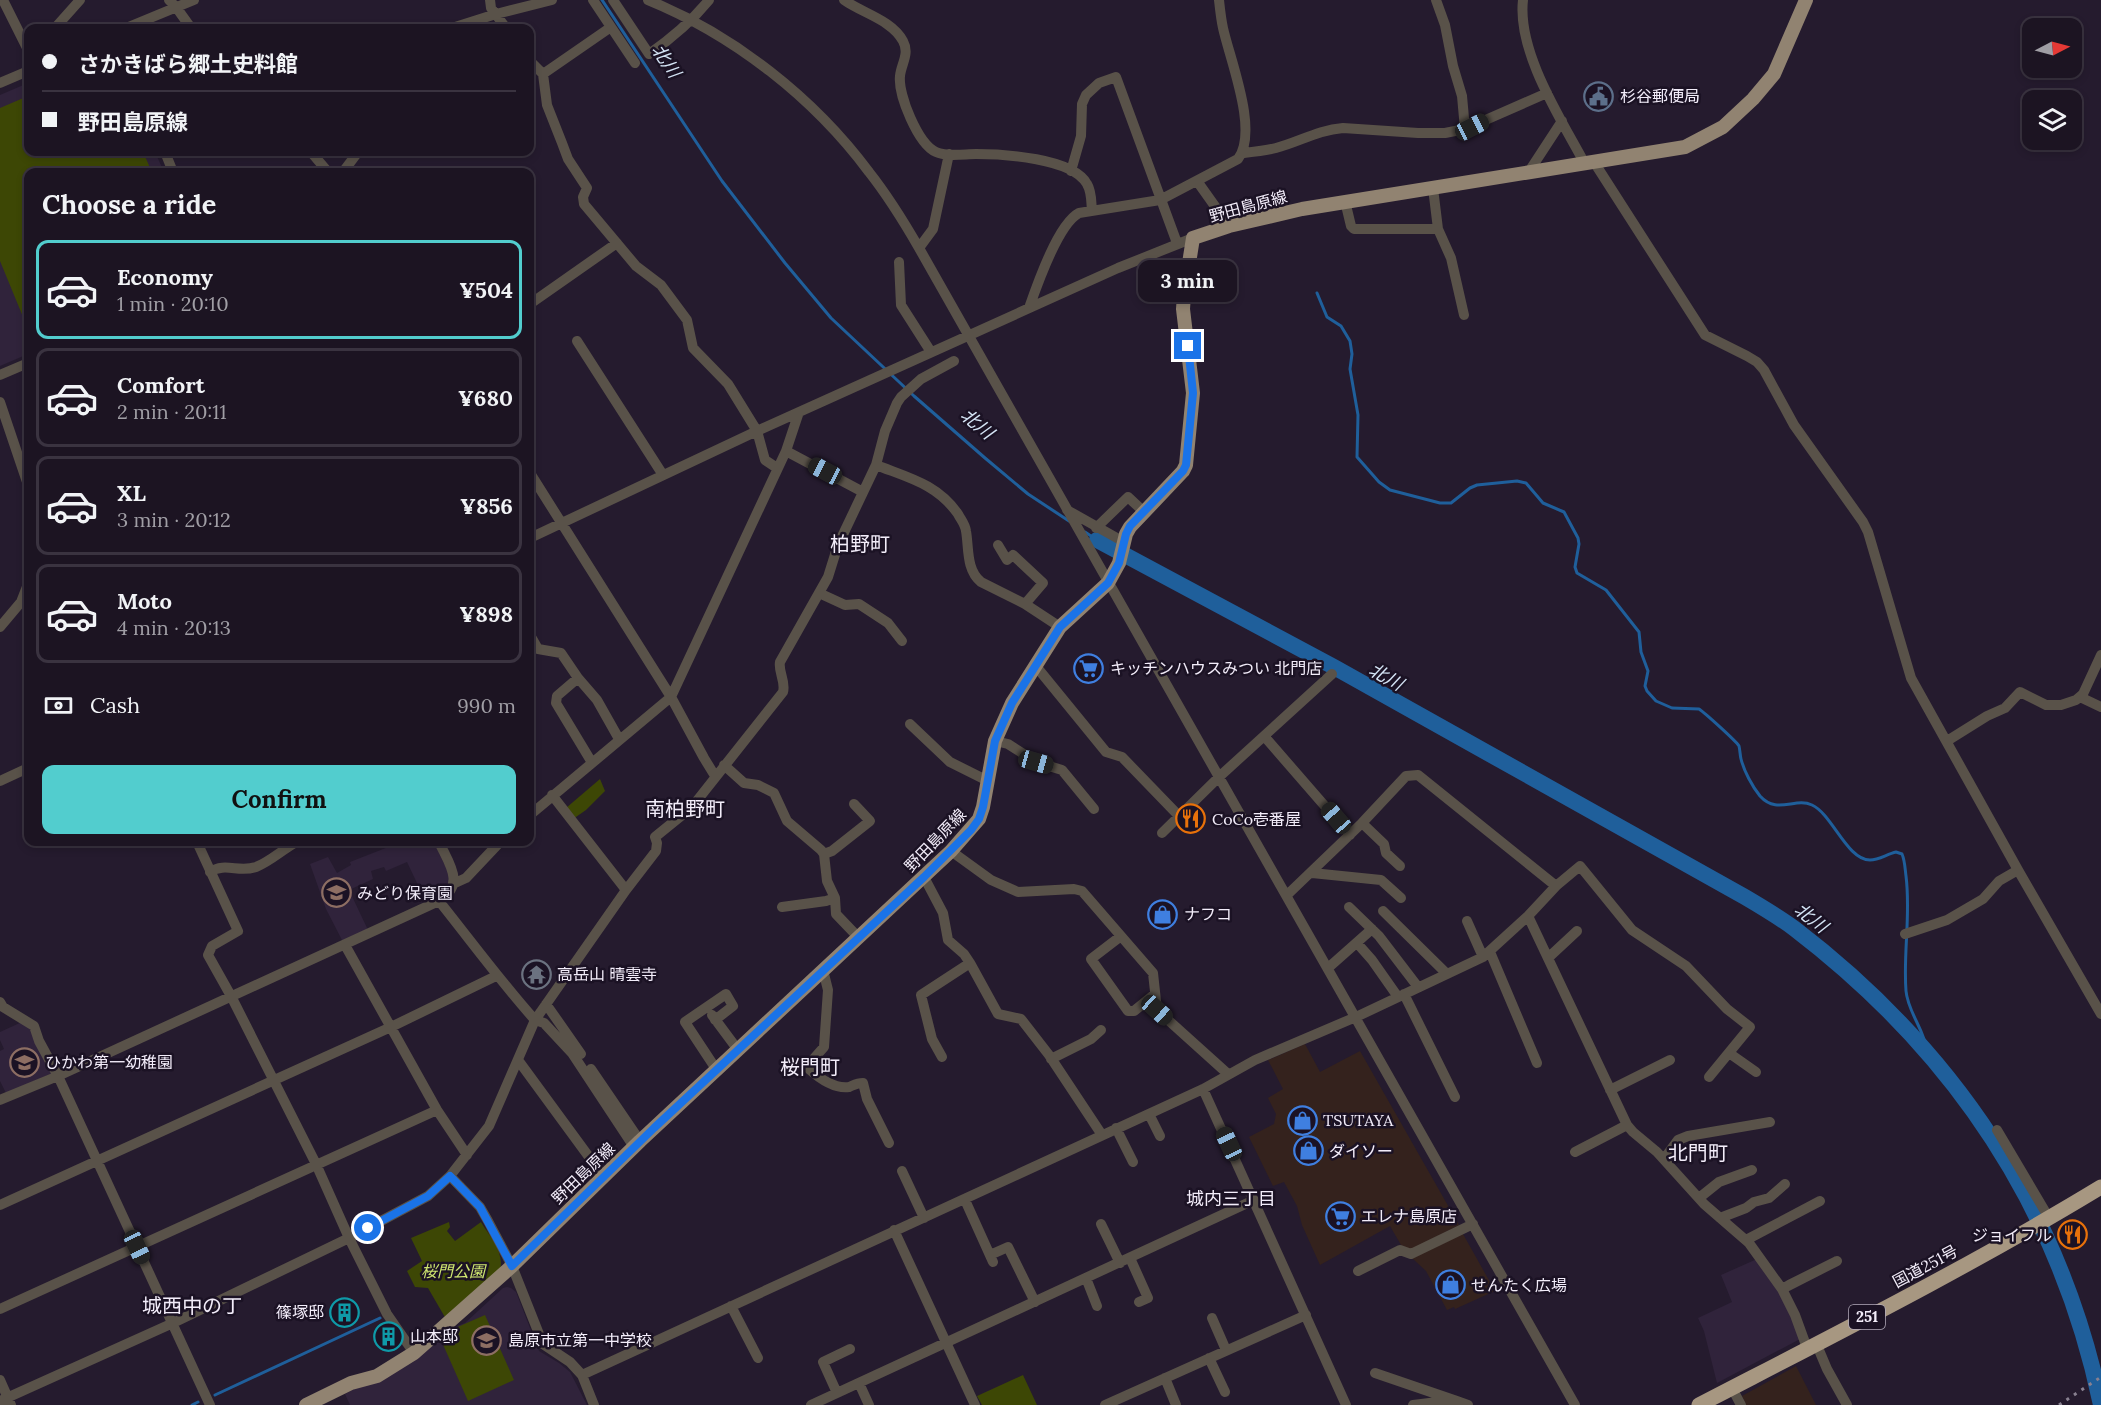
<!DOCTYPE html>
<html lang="en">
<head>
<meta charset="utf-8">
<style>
	body { margin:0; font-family:Lora,"Noto Sans JP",serif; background:#29212f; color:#f1f3f6; height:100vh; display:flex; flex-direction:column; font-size:22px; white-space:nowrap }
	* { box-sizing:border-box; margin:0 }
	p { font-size:20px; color:#a09ea5 }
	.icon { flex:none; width:33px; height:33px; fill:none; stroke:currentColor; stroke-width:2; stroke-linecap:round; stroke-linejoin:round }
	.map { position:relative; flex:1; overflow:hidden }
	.panel { position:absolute; left:24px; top:168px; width:510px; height:678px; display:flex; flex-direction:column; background:#1c1422; border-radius:12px; box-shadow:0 3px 9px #0003,0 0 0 2px #3a3340 }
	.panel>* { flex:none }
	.hud { position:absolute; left:24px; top:24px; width:510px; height:132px; border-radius:12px; box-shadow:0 3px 9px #0003,0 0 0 2px #3a3340; display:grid; align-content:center; height:132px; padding:0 18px; background:#1c1422 }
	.needle { width:39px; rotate:84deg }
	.buttons { position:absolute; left:2022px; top:18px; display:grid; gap:12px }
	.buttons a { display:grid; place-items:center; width:60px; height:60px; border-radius:12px; background:#1c1422; box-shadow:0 3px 9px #0003,0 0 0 2px #3a3340; font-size:30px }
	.end { position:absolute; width:27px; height:27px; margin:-14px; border:8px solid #1a73e8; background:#fff; box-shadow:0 0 0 3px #fff }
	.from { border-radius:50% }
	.bubble { position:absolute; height:42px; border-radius:12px; background:#1c1422; box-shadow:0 3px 9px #0003,0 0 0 2px #3a3340; font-size:20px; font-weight:800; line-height:42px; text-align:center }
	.car { position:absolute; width:18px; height:36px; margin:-18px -9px; border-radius:8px; box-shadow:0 0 4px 2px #0007; background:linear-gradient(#222 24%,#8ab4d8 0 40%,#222 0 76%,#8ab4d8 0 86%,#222 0) }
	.hud b { display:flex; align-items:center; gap:21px; height:57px; font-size:22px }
	.hud b+b { border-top:2px solid #3a3340 }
	.hud i { width:15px; height:15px; background:#f1f3f6 }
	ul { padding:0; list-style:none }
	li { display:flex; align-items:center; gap:18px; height:99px; margin:0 12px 9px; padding:0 6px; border:3px solid #3a3340; border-radius:12px }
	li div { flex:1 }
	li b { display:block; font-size:22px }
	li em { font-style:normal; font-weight:800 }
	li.on { border-color:#52cdce }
	li>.icon { width:54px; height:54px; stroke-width:1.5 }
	h2 { padding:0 18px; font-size:27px; line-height:72px }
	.pay { display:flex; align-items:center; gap:15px; height:66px; padding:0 18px; font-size:22px }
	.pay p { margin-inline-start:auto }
	.action { display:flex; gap:12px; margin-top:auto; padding:12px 18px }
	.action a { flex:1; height:69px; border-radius:12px; background:#52cdce; color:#111; font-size:24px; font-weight:800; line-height:69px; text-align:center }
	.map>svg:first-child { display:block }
</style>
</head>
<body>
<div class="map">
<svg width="2101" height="1405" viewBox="0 0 2101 1405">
	<rect width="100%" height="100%" fill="#251b2e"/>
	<path fill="#34221d" d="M1305 1044 1320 1072 1360 1051 1459 1225 1411 1250 1401 1245 1390 1226 1320 1265 1302 1225 1297 1206 1284 1182 1273 1186 1249 1137 1274 1124 1276 1114 1268 1098 1283 1089 1268 1060Z
		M1463 1234 1495 1291 1455 1309 1454 1307 1447 1310 1426 1271 1412 1258Z
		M1796 1366 1816 1405H1746L1742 1396Z"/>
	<path fill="#30233b" d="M28 83V152H155L164 172H28V354L0 366V95Z
		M401 842H434L451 878V883L441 896 426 902 407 862 386 871 384 867 371 871 373 879 349 890 368 930 343 942 326 909 310 864 328 857 337 873 351 865 350 862Z
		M22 1022 34 1033 53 1073 6 1093 0 1081V1051L4 1049 0 1040V1032Z
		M1757 1259 1781 1290 1800 1339 1717 1383 1704 1331 1698 1318 1732 1302 1721 1275Z
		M507 1287 511 1288 516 1292 539 1351 559 1363 570 1372 587 1405H350L345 1394 358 1387 378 1382 413 1362 452 1328 465 1323 503 1288Z"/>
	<path fill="#3d4705" d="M28 96V152H143L152 172H28V329L0 261V108Z
		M600 779 605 791 586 810 573 819 566 808Z
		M449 1222 450 1227 447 1231 455 1241 481 1222C490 1237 505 1253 500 1270L446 1319 428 1288 415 1287 407 1271 422 1261 411 1238Z
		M485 1315 514 1380 468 1401 441 1340 453 1329Z
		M1023 1375 1037 1405H982L977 1396Z"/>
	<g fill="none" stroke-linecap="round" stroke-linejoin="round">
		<path stroke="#1f5f9b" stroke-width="3" d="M602 0 722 181 785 263 831 318 914 396 985 458 1028 494 1069 521
			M1317 293 1327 317 1341 326 1350 341 1352 354 1350 369 1358 415 1357 457 1379 482 1390 490 1440 503H1451L1470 488 1477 485 1517 481 1526 483 1543 503 1564 512 1578 538 1579 544 1575 567 1577 573 1606 590 1639 632 1641 652 1648 671 1645 686 1647 691 1656 701 1672 708 1699 709C1705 713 1736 741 1739 746 1740 750 1740 755 1741 759 1744 771 1752 786 1760 796 1777 815 1795 797 1812 805 1832 814 1847 860 1870 860 1879 860 1887 854 1896 852L1902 854C1905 861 1905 869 1906 876 1911 915 1903 953 1906 991 1908 1013 1925 1030 1927 1052
			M1085 532 1097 540
			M215 1395 380 1318
			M192 1405 198 1402"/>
		<path stroke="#1f5f9b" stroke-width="16" d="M1097 540 1334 667 1745 897C1762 907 1779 917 1795 929 1953 1050 2060 1208 2101 1405"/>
		<path stroke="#595249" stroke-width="10" d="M3 0 28 50
			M169 0 176 7 191 28
			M490 0 491 8 506 28
			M593 0 635 63
			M613 0 649 54C672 38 691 22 709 0
			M648 0C734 35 814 98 869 172 888 196 904 222 919 248L1575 1405
			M844 0C862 13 892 20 903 41 910 54 901 64 900 76 898 95 918 144 936 152 947 157 964 154 976 154 1003 154 1073 158 1087 184 1092 192 1091 202 1092 211
			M1436 0 1445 25 1453 66 1462 96 1465 129
			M1523 0C1517 52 1561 119 1585 164
			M55 28 80 0
			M126 28 194 0
			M452 28 496 14 552 0
			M530 61 543 74 547 105 562 143 568 159 587 188 583 197 584 204 636 266 661 285 687 320 693 348 728 384 757 431 765 460 777 468
			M543 74 611 27
			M0 83 28 71
			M165 152 173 172
			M311 152 328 172
			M1243 153C1253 152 1265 151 1276 148 1299 142 1318 130 1343 128L1418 133H1445L1465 129 1547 93
			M1594 162 1705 335 1747 356 1757 362 1764 370 1794 425 1863 522 1868 532 1911 678 2018 870 2101 1014
			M1071 171 1081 136 1082 104 1086 95 1099 83 1116 77 1177 243
			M343 172 358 152
			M1528 173 1562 121
			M1197 181 1229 226
			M1433 188 1438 229 1451 258 1464 315
			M1345 201 1351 226 1354 229H1438
			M919 248 933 229 949 154
			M899 262 901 305 931 352
			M530 304 617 243
			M1029 308C1037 285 1058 224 1079 213L1160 200 1238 159C1259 131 1230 60 1223 28 1221 19 1220 9 1219 0
			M577 341 663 475
			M0 375 28 363
			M0 402 28 485
			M786 451 863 492
			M876 465C909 478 937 484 958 514 961 520 965 524 966 531 969 548 966 570 981 582L1025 604 1060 627
			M530 473 671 697 704 758 715 776
			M1067 510 1124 542
			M1096 528 1128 497 1144 512
			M530 538 757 431 1118 268 1193 238
			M998 545 1007 560 1013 555 1043 583 1025 604
			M819 593 845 605 859 604 888 623 902 641
			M0 627 21 602 28 584
			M530 635 538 649 561 653 578 678 597 700 619 739
			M1035 665 1106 752 1122 757 1179 816
			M578 678 557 696 556 703 591 761
			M2080 697 2101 707
			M910 724 950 762 988 781
			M1264 736 1350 835
			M995 741 1008 744 1036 762 1062 770 1094 809
			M1947 741 1987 716 2005 708 2020 692 2046 705H2061L2076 700 2083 694 2101 655
			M724 765 744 783 758 785 774 793 787 821 821 850 824 854 827 881 835 898 836 914 858 937
			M0 781 28 768
			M552 795 626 890
			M530 815 671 697 786 451 799 412
			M1362 823 1384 844 1386 853 1400 866
			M1162 833 1219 777 1332 674
			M197 842 238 931 212 946 208 955 231 996 316 1164 349 1238 387 1314 414 1353
			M951 851 991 880 1018 892 1074 889 1082 891 1153 973 1157 1010 1228 1074
			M824 854 832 851 870 821 854 804
			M210 872C225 862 239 873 256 867 269 862 281 851 293 844L291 842
			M1312 873 1381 880 1401 898
			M924 877 943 913 948 940 964 954 970 963 998 1014 1021 1019 1049 1055 1102 1135
			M455 883 466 878 500 842
			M1287 895 1362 823 1406 776 1418 775 1556 886
			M439 901C471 941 501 982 535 1020L544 1023 572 1053 634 1147
			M782 907 826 901 835 898
			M1349 907 1379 936 1418 987
			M1383 911 1447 974
			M1528 916 1627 1125 1633 1132 1657 1152 1704 1204 1749 1243 1782 1289 1795 1315 1807 1348
			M1467 921 1483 957
			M1905 934 1947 920 1983 899 1999 881 2018 870
			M1121 936 1091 959 1128 1011H1134L1155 994
			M1357 943 1372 960 1398 997
			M345 945 437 1110 467 1155
			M1490 952 1537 1063
			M1548 958 1577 931
			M1328 968 1372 929
			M823 970 828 990 824 1047 809 1064V1069C819 1078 834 1089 849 1087 854 1085 857 1083 863 1083L867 1099 889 1143
			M1404 994 1455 1097
			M0 1002 3 1007 34 1026 39 1041 58 1076 210 1405
			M546 1004 581 1054
			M712 1015 738 1050
			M715 1020 733 1006 726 994 685 1022 716 1069
			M1729 1053 1756 1072
			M942 1057 932 1039 921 995 970 963
			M1051 1059 1091 1039 1101 1030
			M518 1060 603 1176
			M591 1069 640 1141
			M1203 1089 1346 1405
			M1610 1090 1670 1060
			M0 1100 58 1076 439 901C466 884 449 864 439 842
			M1149 1114 1160 1136
			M1116 1128 1133 1162
			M1997 1130 2049 1218
			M1575 1152 1627 1125
			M1664 1159 1678 1140 1688 1136 1770 1122
			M902 1171 924 1218
			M450 1176 480 1207 488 1221 512 1266 543 1344 570 1362 582 1375 594 1405
			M1699 1198 1719 1182 1752 1170
			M965 1200 993 1262
			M0 1205 391 1027 496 976
			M1720 1218 1746 1208 1754 1202 1769 1198 1785 1184
			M1101 1224 1120 1263
			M894 1230 975 1405
			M1746 1240 1820 1201
			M990 1255 1008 1247 1035 1302
			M1130 1258 1148 1298 1139 1302
			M1837 1261 1782 1289 1789 1285Z
			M1358 1271 1400 1250 1411 1254 1473 1224
			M1086 1278 1097 1306
			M731 1306 758 1358
			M0 1309 437 1110
			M1212 1318 1226 1350
			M1816 1343 1827 1369 1847 1405
			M1209 1358 1225 1392
			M1375 1373 1454 1400
			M582 1375 1203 1089 1255 1060 1356 1017 1483 957 1528 916 1556 886 1580 866 1632 930 1686 966 1727 1009 1750 1027 1709 1077
			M1165 1378 1176 1405
			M0 1380 11 1405
			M859 1383 869 1405
			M1732 1388 1741 1405
			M837 1393 823 1362 850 1349
			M0 1401 173 1323 349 1238 428 1196 450 1176 489 1126 535 1020 626 890 656 851 657 843 655 837 692 807 783 692C786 681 778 672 780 662L828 577 838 545 876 465 885 431 897 403 901 397 921 379 954 361
			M811 1405 1254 1200
			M1105 1405 1306 1315
			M1413 1405 1454 1400 1468 1405"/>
		<path stroke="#918371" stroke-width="14" d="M306 1405 351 1383 377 1376 414 1353 512 1266 640 1141 951 851 979 819 983 807 995 741 1012 703 1060 627 1108 583 1119 563 1126 534 1130 527 1183 471 1186 465 1193 393 1183 309 1184 295 1193 238 1229 226 1302 209 1685 147 1723 127 1753 99 1774 74 1806 0"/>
		<path stroke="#a79781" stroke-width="15" d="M1699 1405C1834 1335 1971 1266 2101 1187"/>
		<path stroke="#888090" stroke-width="3" stroke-dasharray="3 6" stroke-linecap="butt" d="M2059 1405 2101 1377"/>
	</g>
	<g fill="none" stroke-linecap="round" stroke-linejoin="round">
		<path stroke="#1a73e8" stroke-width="8" d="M368 1228 428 1196 450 1176 480 1207 512 1266 654 1128 924 877 971 830 979 819 983 807 995 741 1012 703 1060 627 1108 583 1119 563 1126 534 1130 526 1183 471 1186 465 1193 393 1188 346"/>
	</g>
	<defs>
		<symbol id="civic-ring" viewBox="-11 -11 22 22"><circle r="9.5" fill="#1b1224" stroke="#5c6f8a" stroke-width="1.5"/><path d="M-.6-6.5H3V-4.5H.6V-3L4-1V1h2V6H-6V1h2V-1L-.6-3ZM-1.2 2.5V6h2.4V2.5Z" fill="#5c6f8a"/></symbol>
		<symbol id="supermarket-ring" viewBox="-11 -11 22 22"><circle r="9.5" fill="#1b1224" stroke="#3f7fe0" stroke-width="1.5"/><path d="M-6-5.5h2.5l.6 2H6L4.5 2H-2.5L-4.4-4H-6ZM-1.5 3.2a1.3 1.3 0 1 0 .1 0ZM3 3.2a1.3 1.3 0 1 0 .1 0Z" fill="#3f7fe0"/></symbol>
		<symbol id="restaurant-ring" viewBox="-11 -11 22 22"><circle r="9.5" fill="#1b1224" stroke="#e8710a" stroke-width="1.5"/><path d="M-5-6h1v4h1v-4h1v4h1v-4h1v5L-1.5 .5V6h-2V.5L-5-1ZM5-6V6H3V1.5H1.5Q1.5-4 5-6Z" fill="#e8710a"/></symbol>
		<symbol id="school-ring" viewBox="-11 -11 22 22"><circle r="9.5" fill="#1b1224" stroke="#8d6e63" stroke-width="1.5"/><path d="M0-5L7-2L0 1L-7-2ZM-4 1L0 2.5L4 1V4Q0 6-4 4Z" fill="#8d6e63"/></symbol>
		<symbol id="shop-ring" viewBox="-11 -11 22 22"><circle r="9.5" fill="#1b1224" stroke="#3f7fe0" stroke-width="1.5"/><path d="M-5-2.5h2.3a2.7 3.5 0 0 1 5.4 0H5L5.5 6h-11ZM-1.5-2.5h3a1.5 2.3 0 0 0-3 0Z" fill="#3f7fe0"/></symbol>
		<symbol id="temple-ring" viewBox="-11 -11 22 22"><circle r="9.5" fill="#1b1224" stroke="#6b7280" stroke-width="1.5"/><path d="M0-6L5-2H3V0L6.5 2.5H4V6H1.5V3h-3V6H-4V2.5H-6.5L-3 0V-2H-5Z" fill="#6b7280"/></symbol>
		<symbol id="building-ring" viewBox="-11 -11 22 22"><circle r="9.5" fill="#1b1224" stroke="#0f9aa8" stroke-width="1.5"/><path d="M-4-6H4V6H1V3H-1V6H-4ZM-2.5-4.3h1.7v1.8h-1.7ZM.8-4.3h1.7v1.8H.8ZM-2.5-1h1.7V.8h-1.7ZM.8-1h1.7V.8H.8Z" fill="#0f9aa8"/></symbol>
	</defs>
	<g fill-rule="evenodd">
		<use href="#civic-ring" x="1582" y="80" width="33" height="33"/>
		<use href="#supermarket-ring" x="1072" y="652" width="33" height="33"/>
		<use href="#restaurant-ring" x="1174" y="802" width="33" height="33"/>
		<use href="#school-ring" x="320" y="876" width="33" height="33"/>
		<use href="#shop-ring" x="1146" y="898" width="33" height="33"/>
		<use href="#temple-ring" x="520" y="958" width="33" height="33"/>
		<use href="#school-ring" x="8" y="1046" width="33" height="33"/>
		<use href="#shop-ring" x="1286" y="1104" width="33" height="33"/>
		<use href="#shop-ring" x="1292" y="1134" width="33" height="33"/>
		<use href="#supermarket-ring" x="1324" y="1200" width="33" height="33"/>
		<use href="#restaurant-ring" x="2056" y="1218" width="33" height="33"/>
		<use href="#shop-ring" x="1434" y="1268" width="33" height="33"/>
		<use href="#building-ring" x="328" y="1296" width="33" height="33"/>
		<use href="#building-ring" x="372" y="1320" width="33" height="33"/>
		<use href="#school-ring" x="470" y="1324" width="33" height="33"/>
	</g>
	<g text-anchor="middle" stroke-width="5" stroke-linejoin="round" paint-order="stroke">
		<rect fill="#1b1224" stroke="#b2abba" stroke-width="1.5" x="1849" y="1305" width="36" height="24" rx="4.5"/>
		<g font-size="15" font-weight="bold" fill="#f3edfa">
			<text x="1867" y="1322">251</text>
		</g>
		<g font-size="16" fill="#f3edfa" stroke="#1b1224" text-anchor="start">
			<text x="1620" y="102">杉谷郵便局</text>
			<text x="1110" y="674">キッチンハウスみつい 北門店</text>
			<text x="1212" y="825">CoCo壱番屋</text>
			<text x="357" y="899">みどり保育園</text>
			<text x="1184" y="920">ナフコ</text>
			<text x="557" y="980">高岳山 晴雲寺</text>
			<text x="45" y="1068">ひかわ第一幼稚園</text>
			<text x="1323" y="1126">TSUTAYA</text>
			<text x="1329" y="1157">ダイソー</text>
			<text x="1361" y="1222">エレナ島原店</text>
			<text x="2052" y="1241" text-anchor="end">ジョイフル</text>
			<text x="1471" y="1291">せんたく広場</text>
			<text x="324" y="1318" text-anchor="end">篠塚邸</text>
			<text x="410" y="1342">山本邸</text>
			<text x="508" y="1346">島原市立第一中学校</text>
		</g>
		<g font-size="16" fill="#f3edfa" stroke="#1b1224">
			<text transform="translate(1248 206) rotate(-15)" y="6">野田島原線</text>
			<text transform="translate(935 840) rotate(-46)" y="6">野田島原線</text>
			<text transform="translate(583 1173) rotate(-44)" y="6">野田島原線</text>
			<text transform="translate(1925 1266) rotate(-28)" y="6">国道251号</text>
		</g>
		<g font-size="16" font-style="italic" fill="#cfe670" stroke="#1b1224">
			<text x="453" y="1277">桜門公園</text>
		</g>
		<g font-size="18" font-style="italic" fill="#d5e5f6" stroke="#1b1224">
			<text transform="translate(666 61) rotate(56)" y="6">北川</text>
			<text transform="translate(977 424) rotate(40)" y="6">北川</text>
			<text transform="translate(1386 677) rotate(29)" y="6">北川</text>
			<text transform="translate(1811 918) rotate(38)" y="6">北川</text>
		</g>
		<g font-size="18" fill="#f3edfa" stroke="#1b1224">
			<text x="1231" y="1205">城内三丁目</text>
		</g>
		<g font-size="20" fill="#f3edfa" stroke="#1b1224">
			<text x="860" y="551">柏野町</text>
			<text x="685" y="816">南柏野町</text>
			<text x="810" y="1074">桜門町</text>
			<text x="1698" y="1160">北門町</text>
			<text x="192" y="1313">城西中の丁</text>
		</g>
	</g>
</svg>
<div class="buttons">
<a><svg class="needle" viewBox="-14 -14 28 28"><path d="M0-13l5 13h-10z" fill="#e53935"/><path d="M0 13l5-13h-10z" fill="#a09ea5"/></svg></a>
<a><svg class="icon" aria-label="layers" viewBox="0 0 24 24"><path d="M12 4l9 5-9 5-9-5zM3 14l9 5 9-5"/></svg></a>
</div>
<i class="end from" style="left:368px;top:1228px"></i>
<i class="end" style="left:1188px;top:346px"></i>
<div class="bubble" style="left:1138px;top:260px;width:99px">3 min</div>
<i class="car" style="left:1472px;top:127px;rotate:63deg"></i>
<i class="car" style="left:825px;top:471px;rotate:298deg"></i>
<i class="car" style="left:1036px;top:762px;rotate:106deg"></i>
<i class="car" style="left:1336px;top:818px;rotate:319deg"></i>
<i class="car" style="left:1157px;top:1010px;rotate:132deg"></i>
<i class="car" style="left:1229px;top:1144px;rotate:335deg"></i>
<i class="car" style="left:137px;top:1247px;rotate:155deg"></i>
<div class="hud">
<b><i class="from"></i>さかきばら郷土史料館</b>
<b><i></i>野田島原線</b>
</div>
<section class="panel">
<h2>Choose a ride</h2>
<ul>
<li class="on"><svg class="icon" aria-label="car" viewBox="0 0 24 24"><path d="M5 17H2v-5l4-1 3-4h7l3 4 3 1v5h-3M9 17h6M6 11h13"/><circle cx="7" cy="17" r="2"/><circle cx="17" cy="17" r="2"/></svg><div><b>Economy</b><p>1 min · 20:10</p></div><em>¥504</em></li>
<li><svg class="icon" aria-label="car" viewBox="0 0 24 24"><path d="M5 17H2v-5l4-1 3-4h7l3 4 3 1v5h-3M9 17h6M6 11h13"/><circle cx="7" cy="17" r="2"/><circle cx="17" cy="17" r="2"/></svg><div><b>Comfort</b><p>2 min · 20:11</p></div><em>¥680</em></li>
<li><svg class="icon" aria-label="car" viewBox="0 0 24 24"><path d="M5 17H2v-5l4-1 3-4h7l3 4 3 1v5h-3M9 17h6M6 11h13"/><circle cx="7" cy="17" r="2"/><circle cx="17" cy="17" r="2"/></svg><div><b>XL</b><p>3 min · 20:12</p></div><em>¥856</em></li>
<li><svg class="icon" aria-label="car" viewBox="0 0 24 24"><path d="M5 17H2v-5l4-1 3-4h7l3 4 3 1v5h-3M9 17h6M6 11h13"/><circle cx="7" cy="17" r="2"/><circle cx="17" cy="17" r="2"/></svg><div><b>Moto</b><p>4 min · 20:13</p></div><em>¥898</em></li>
</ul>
<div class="pay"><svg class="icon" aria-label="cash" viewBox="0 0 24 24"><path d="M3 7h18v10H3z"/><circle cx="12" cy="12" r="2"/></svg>Cash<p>990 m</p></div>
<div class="action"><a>Confirm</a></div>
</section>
</div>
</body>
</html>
